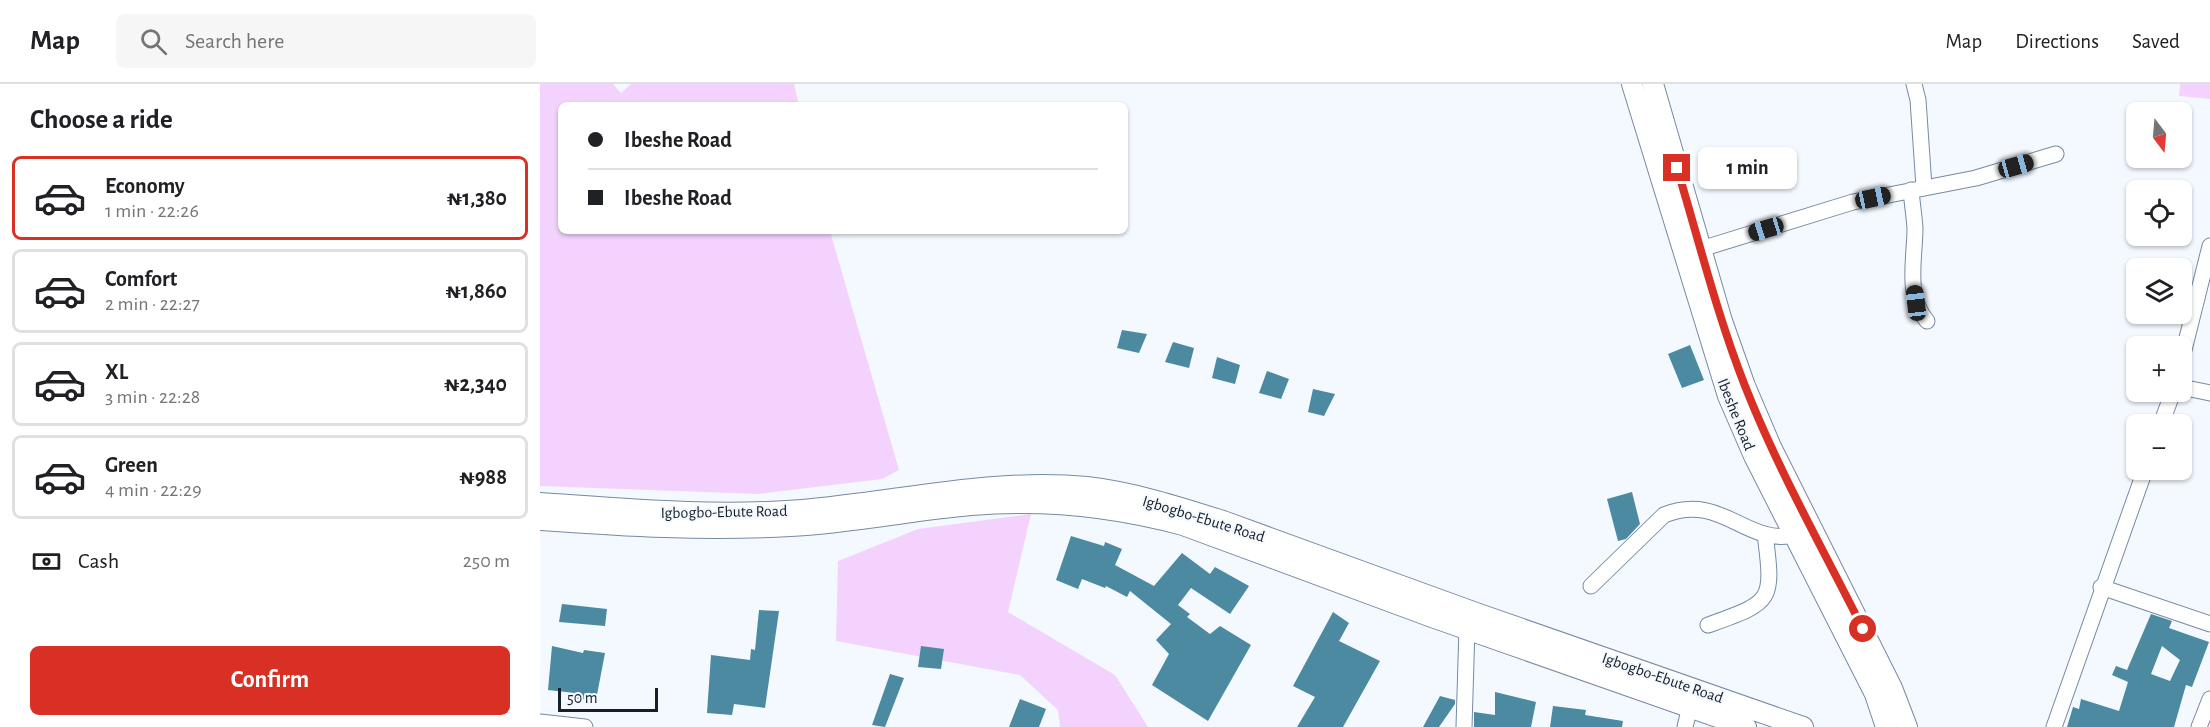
<!DOCTYPE html>
<html lang="en">
<head>
<meta charset="utf-8">
<style>
	body { margin:0; font-family:"Alegreya Sans",sans-serif; background:#f6f6f6; color:#202124; height:100vh; display:flex; flex-direction:column; font-size:22px; white-space:nowrap }
	* { box-sizing:border-box; margin:0 }
	p { font-size:20px; color:#757577 }
	.icon { flex:none; width:33px; height:33px; fill:none; stroke:currentColor; stroke-width:2; stroke-linecap:round; stroke-linejoin:round }
	.map { position:relative; flex:1; overflow:hidden }
	.panel { display:flex; flex-direction:column; background:#fff; width:540px }
	.panel>* { flex:none }
	.top-card { position:absolute; left:18px; top:18px; width:570px; height:132px; border-radius:9px; box-shadow:0 2px 4px #0004; display:grid; align-content:center; height:132px; padding:0 30px; background:#fff }
	.needle { width:39px; rotate:164deg }
	.buttons { position:absolute; left:1586px; top:18px; display:grid; gap:12px }
	.buttons a { display:grid; place-items:center; width:66px; height:66px; border-radius:9px; background:#fff; box-shadow:0 2px 4px #0004; font-size:30px }
	.scale { position:absolute; left:18px; bottom:15px; width:100px; box-sizing:border-box; padding-left:6px; border:3px solid #171f2a; border-top:0; font-size:16px; line-height:21px; white-space:nowrap; color:#171f2a; -webkit-text-stroke:4px #f4f9ff; paint-order:stroke }
	.end { position:absolute; width:27px; height:27px; margin:-14px; border:8px solid #d93025; background:#fff; box-shadow:0 0 0 3px #fff }
	.from { border-radius:50% }
	.bubble { position:absolute; height:42px; border-radius:9px; background:#fff; box-shadow:0 2px 4px #0004; font-size:20px; font-weight:600; line-height:42px; text-align:center }
	.car { position:absolute; width:18px; height:36px; margin:-18px -9px; border-radius:8px; box-shadow:0 0 4px 2px #0007; background:linear-gradient(#222 24%,#8ab4d8 0 40%,#222 0 76%,#8ab4d8 0 86%,#222 0) }
	.top-card b { display:flex; align-items:center; gap:21px; height:57px; font-size:22px }
	.top-card b+b { border-top:2px solid #e0e0e0 }
	.top-card i { width:15px; height:15px; background:#202124 }
	ul { padding:0; list-style:none }
	li { display:flex; align-items:center; gap:18px; height:84px; margin:0 12px 9px; padding:0 18px; border:3px solid #e0e0e0; border-radius:9px }
	li div { flex:1 }
	li b { display:block; font-size:22px }
	li em { font-style:normal; font-weight:600 }
	li.on { border-color:#d93025 }
	li>.icon { width:54px; height:54px; stroke-width:1.5 }
	h2 { padding:0 30px; font-size:27px; line-height:72px }
	.pay { display:flex; align-items:center; gap:15px; height:66px; padding:0 30px; font-size:22px }
	.pay p { margin-inline-start:auto }
	.cta { display:flex; gap:12px; margin-top:auto; padding:12px 30px }
	.cta a { flex:1; height:69px; border-radius:9px; background:#d93025; color:#fff; font-size:24px; font-weight:600; line-height:69px; text-align:center }
	header { display:flex; align-items:center; gap:36px; box-sizing:border-box; height:84px; padding:0 30px; background:#fff; border-bottom:2px solid #e0e0e0 }
	header strong { font-size:28px }
	nav { display:flex; gap:33px; margin-inline-start:auto; font-size:21px }
	.search { width:420px; height:54px; background:#f6f6f6; display:flex; align-items:center; gap:15px; box-sizing:border-box; padding:0 21px; border-radius:9px; color:#757577; font-size:22px }
	main { display:flex; flex:1; min-height:0 }
	.map>svg:first-child { display:block }
</style>
</head>
<body>
<header>
<strong>Map</strong>
<div class="search"><svg class="icon" aria-label="search" viewBox="0 0 24 24"><circle cx="10" cy="10" r="6"/><path d="M15 15l6 6"/></svg>Search here</div>
<nav><a>Map</a><a>Directions</a><a>Saved</a></nav>
</header>
<main>
<section class="panel">
<h2>Choose a ride</h2>
<ul>
<li class="on"><svg class="icon" aria-label="car" viewBox="0 0 24 24"><path d="M5 17H2v-5l4-1 3-4h7l3 4 3 1v5h-3M9 17h6M6 11h13"/><circle cx="7" cy="17" r="2"/><circle cx="17" cy="17" r="2"/></svg><div><b>Economy</b><p>1 min · 22:26</p></div><em>₦1,380</em></li>
<li><svg class="icon" aria-label="car" viewBox="0 0 24 24"><path d="M5 17H2v-5l4-1 3-4h7l3 4 3 1v5h-3M9 17h6M6 11h13"/><circle cx="7" cy="17" r="2"/><circle cx="17" cy="17" r="2"/></svg><div><b>Comfort</b><p>2 min · 22:27</p></div><em>₦1,860</em></li>
<li><svg class="icon" aria-label="car" viewBox="0 0 24 24"><path d="M5 17H2v-5l4-1 3-4h7l3 4 3 1v5h-3M9 17h6M6 11h13"/><circle cx="7" cy="17" r="2"/><circle cx="17" cy="17" r="2"/></svg><div><b>XL</b><p>3 min · 22:28</p></div><em>₦2,340</em></li>
<li><svg class="icon" aria-label="car" viewBox="0 0 24 24"><path d="M5 17H2v-5l4-1 3-4h7l3 4 3 1v5h-3M9 17h6M6 11h13"/><circle cx="7" cy="17" r="2"/><circle cx="17" cy="17" r="2"/></svg><div><b>Green</b><p>4 min · 22:29</p></div><em>₦988</em></li>
</ul>
<div class="pay"><svg class="icon" aria-label="cash" viewBox="0 0 24 24"><path d="M3 7h18v10H3z"/><circle cx="12" cy="12" r="2"/></svg>Cash<p>250 m</p></div>
<div class="cta"><a>Confirm</a></div>
</section>
<div class="map">
<svg width="1670" height="643" viewBox="0 0 1670 643">
	<rect width="100%" height="100%" fill="#f4f9ff"/>
	<path fill="#f3d3fe" d="M0 0H73L81 9 91 0H254L259 21H21V147H290L359 386 342 395 218 410 0 402Z
		M1640 0H1670V15L1639 12Z
		M491 430 468 528 575 591 608 643H520L518 626 480 591 296 557 298 477 378 445Z"/>
	<path fill="#4b8aa0" fill-rule="evenodd" d="M582 246 607 250 599 269 577 264Z
		M633 258 654 264 649 284 625 278Z
		M1150 261 1164 296 1142 304 1128 270Z
		M677 273 700 281 695 300 672 294Z
		M727 287 749 295 741 315 719 309Z
		M773 305 795 310 784 332 768 328Z
		M1092 408 1100 440 1086 455 1078 457 1067 415Z
		M531 452 564 462 565 458 582 465 575 481 614 502 642 469 670 490 675 483 709 502 690 530 651 504 638 521 650 530 647 533 670 550 680 542 711 561 668 637 612 601 629 570 616 556 631 540 590 507 587 513 566 502 565 504 542 495 538 505 516 496Z
		M22 520 67 525 65 542 19 538Z
		M219 526 239 527 225 624 194 620 192 631 167 629 171 571 210 576 211 565 215 566Z
		M793 528 809 539 799 557 840 577 803 643H757L775 613 753 602Z
		M1611 530 1632 537 1629 544 1669 558 1652 603 1646 601 1634 643H1527L1533 623 1539 625 1541 615 1579 627 1588 598 1572 591 1576 582 1587 586ZM1622 562 1640 576 1630 597 1611 590Z
		M12 562 43 569 44 566 65 569 56 616 37 615 35 609 8 606Z
		M381 562 404 565 401 585 378 583Z
		M350 590 364 594 345 643 332 641Z
		M955 608 996 618 991 643H934V628L955 631Z
		M900 612 915 616V620L899 643H883Z
		M480 615 506 625 499 643H469Z
		M1013 622 1046 626 1045 631 1083 637 1082 643H1010Z"/>
	<g fill="none" stroke-linecap="round" stroke-linejoin="round">
		<defs>
			<path id="minor" d="M1374 0 1378 16 1384 103
				M1371 106C1372 118 1374 131 1375 144 1375 174 1365 212 1387 237
				M1161 165 1313 118 1436 94 1516 70
				M1641 278 1670 162
				M1641 303 1670 309
				M1621 340 1633 308
				M1051 502 1124 431C1182 408 1205 462 1255 451
				M1561 503 1670 540
				M1168 541C1232 518 1234 519 1225 450
				M0 638 45 643
				M924 643 927 544
				M1145 643 1152 614
				M1514 643 1605 386
				M1659 643 1670 615"/>
			<path id="major" d="M1092 0 1188 312 1214 372 1335 610 1346 643
				M1113 0 1182 237 1205 302 1231 363 1352 604 1367 643
				M0 419C88 425 174 433 262 426 357 418 451 394 547 403 592 408 639 423 683 437L936 529 1263 643
				M0 436C85 442 165 447 250 442 311 439 371 426 431 421 503 415 573 422 643 441L892 533 1206 643"/>
		</defs>
		<use href="#minor" stroke="#768aa4" stroke-width="17"/>
		<use href="#major" stroke="#768aa4" stroke-width="22"/>
		<use href="#minor" stroke="#fff" stroke-width="15"/>
		<use href="#major" stroke="#fff" stroke-width="20"/>
	</g>
	<g fill="none" stroke-linecap="round" stroke-linejoin="round">
		<path stroke="#d93025" stroke-width="8" d="M1137 84C1159 157 1177 231 1205 302 1238 386 1283 465 1323 545"/>
	</g>
	<g text-anchor="middle" stroke-width="4.5" stroke-linejoin="round" paint-order="stroke">
		<g font-size="16" fill="#171f2a" stroke="#f4f9ff">
			<text transform="translate(1197 330) rotate(68)" y="6">Ibeshe Road</text>
			<text transform="translate(184 427) rotate(-1)" y="6">Igbogbo-Ebute Road</text>
			<text transform="translate(664 434) rotate(17)" y="6">Igbogbo-Ebute Road</text>
			<text transform="translate(1123 593) rotate(19)" y="6">Igbogbo-Ebute Road</text>
		</g>
	</g>
</svg>
<div class="buttons">
<a><svg class="needle" viewBox="-14 -14 28 28"><path d="M0-13l5 13h-10z" fill="#e53935"/><path d="M0 13l5-13h-10z" fill="#757577"/></svg></a>
<a><svg class="icon" aria-label="locate" viewBox="0 0 24 24"><circle cx="12" cy="12" r="6"/><path d="M12 2v4M12 18v4M2 12h4M18 12h4"/></svg></a>
<a><svg class="icon" aria-label="layers" viewBox="0 0 24 24"><path d="M12 4l9 5-9 5-9-5zM3 14l9 5 9-5"/></svg></a>
<a>+</a>
<a>−</a>
</div>
<div class="scale">50 m</div>
<i class="end from" style="left:1323px;top:545px"></i>
<i class="end" style="left:1137px;top:84px"></i>
<div class="bubble" style="left:1158px;top:63px;width:99px">1 min</div>
<i class="car" style="left:1476px;top:82px;rotate:74deg"></i>
<i class="car" style="left:1333px;top:114px;rotate:78deg"></i>
<i class="car" style="left:1226px;top:145px;rotate:253deg"></i>
<i class="car" style="left:1376px;top:219px;rotate:353deg"></i>
<div class="top-card">
<b><i class="from"></i>Ibeshe Road</b>
<b><i></i>Ibeshe Road</b>
</div>
</div>
</main>
</body>
</html>
